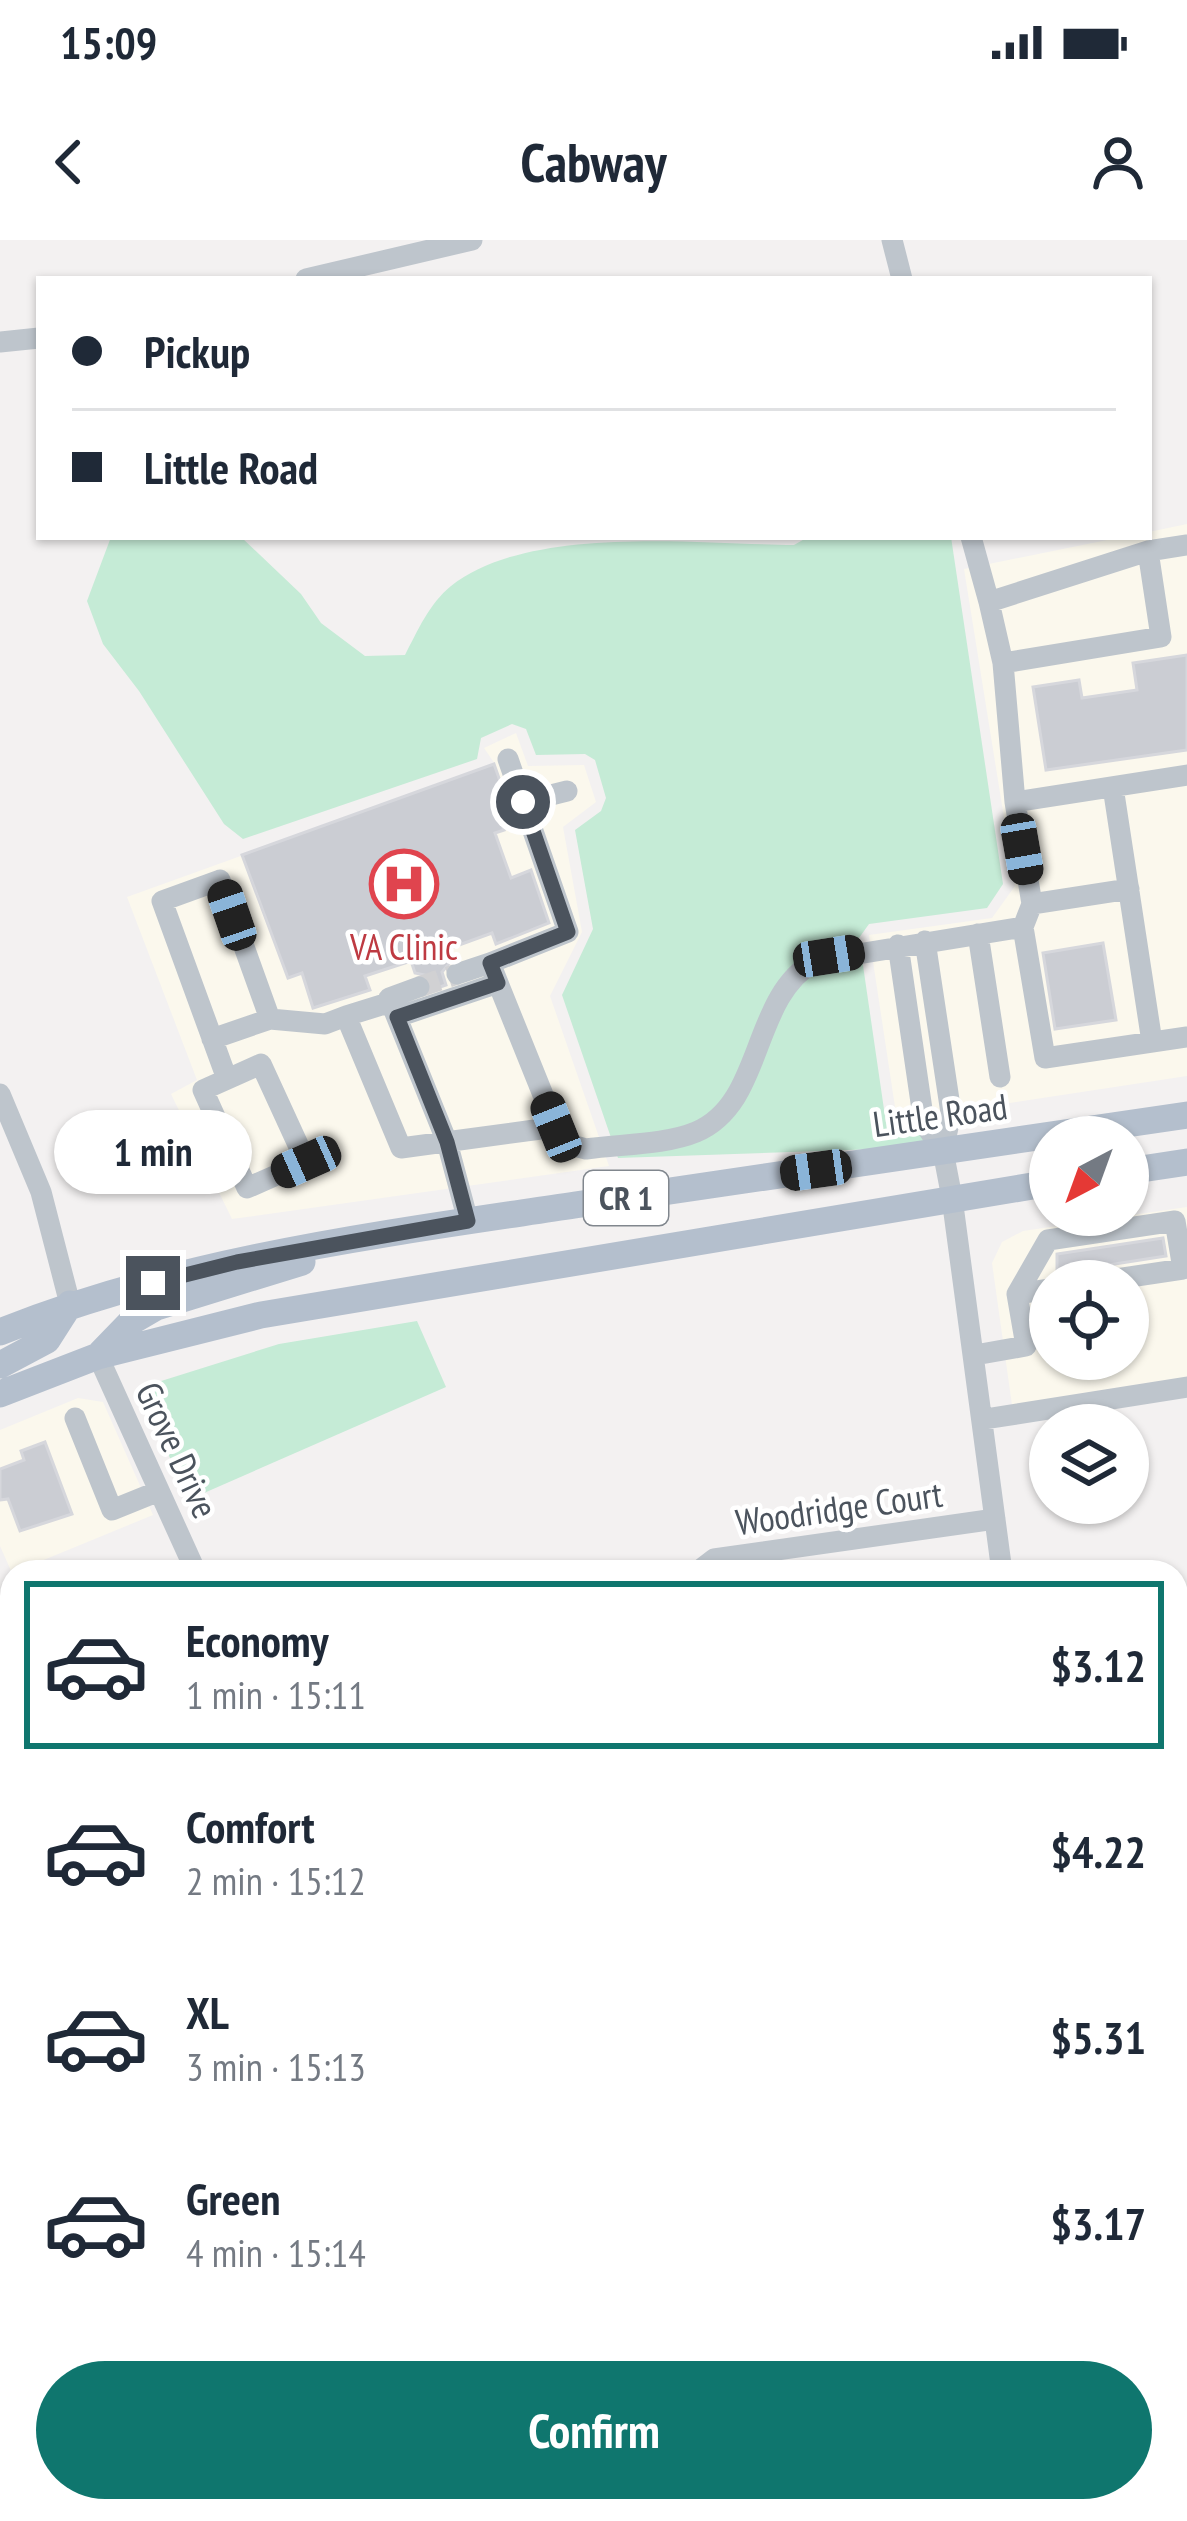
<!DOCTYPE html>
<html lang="en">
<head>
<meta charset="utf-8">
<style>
	body { margin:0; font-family:"PT Sans Narrow",sans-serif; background:#f6f6f7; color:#1f2937; height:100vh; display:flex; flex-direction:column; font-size:45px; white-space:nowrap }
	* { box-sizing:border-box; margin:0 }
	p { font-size:39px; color:#747a83 }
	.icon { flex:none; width:66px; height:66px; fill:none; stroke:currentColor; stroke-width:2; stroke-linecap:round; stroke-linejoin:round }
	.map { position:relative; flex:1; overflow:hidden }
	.side { position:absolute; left:0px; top:1320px; width:1188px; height:963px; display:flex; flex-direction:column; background:#fff; border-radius:36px 36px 0 0; box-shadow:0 3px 9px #0004 }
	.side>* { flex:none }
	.hud { position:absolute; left:36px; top:36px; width:1116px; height:264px; border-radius:0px; box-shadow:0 3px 9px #0004; display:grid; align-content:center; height:264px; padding:0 36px; background:#fff }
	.needle { width:78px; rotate:221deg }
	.fabs { position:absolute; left:1029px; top:876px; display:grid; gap:24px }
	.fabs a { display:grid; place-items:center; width:120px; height:120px; border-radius:50%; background:#fff; box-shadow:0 3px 9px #0004; font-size:60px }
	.end { position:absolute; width:54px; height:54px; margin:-27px; border:15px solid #4b535d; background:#fff; box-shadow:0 0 0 6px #fff }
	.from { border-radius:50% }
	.bubble { position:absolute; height:84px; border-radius:42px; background:#fff; box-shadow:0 3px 9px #0004; font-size:39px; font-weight:700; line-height:84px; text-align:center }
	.car { position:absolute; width:36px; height:72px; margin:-36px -18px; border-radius:15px; box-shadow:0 0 9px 3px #0007; background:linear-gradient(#222 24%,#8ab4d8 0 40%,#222 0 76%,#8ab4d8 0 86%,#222 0) }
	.hud b { display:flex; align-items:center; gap:42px; height:114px; font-size:45px }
	.hud b+b { border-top:3px solid #e0e1e3 }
	.hud i { width:30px; height:30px; background:#1f2937 }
	ul { padding:21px 0 0; list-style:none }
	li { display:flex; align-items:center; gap:36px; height:168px; margin:0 24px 18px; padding:0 12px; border:6px solid transparent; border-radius:0px }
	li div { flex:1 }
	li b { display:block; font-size:45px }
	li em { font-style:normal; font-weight:700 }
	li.active { border-color:#0f766e }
	li>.icon { width:108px; height:108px; stroke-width:1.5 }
	.cta { display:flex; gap:24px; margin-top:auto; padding:24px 36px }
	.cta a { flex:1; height:138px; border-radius:72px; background:#0f766e; color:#fff; font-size:48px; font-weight:700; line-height:138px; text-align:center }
	.status { display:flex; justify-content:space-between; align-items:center; height:84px; padding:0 60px; background:#fff; direction:ltr }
	.status svg { height:33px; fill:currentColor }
	header { display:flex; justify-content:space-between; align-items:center; height:156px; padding:0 36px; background:#fff; font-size:54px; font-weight:700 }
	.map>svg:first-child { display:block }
</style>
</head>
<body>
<div class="status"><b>15:09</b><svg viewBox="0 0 49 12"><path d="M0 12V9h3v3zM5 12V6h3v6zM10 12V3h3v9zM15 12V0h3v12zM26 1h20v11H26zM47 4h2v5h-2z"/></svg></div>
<header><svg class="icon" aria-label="back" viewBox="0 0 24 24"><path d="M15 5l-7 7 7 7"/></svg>Cabway<svg class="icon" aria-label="person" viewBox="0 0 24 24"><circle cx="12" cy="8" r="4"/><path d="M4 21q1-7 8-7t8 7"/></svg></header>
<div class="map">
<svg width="1187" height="2281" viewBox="0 0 1187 2281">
	<rect width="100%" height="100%" fill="#f3f1f1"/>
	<path fill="#fbf8ed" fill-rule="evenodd" d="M1187 284V836L897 880 869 695 992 678 1015 646 964 329 1122 297H1149V292Z
		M516 493 528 526 584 525 596 562 563 587 582 692 550 756 609 926 232 979 171 854 197 840 127 657 495 524 484 508Z
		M1187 967V1141L1012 1165 992 1023 1002 1002 1023 991ZM1050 1041H1128V1119H1050Z
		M78 1158 103 1162 153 1275 12 1333 0 1306V1190Z"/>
	<path fill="#e4e2e2" d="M1176 2062 1187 2071V2281H783L792 2271H1176Z"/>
	<path fill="#c5ebd6" d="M111 297H241L301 354 321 383 365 416 405 415C418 390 429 364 451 346 529 284 697 304 794 305L808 297H951L1003 644 987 668 869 684 859 698 886 883 897 891 946 884 948 898 878 909 618 918 562 755 593 689 575 590 601 571 606 558 595 520 585 514 536 515 526 489 512 484 481 498 477 519 243 599 224 584 139 451 103 404 87 361Z
		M417 1081 446 1147 188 1260C177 1229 143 1173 158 1142L279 1104Z
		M12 1745V2271H203V2281H0V1751Z"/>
	<path fill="#cbcdd3" stroke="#d6d7dc" stroke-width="3" d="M1187 415V510L1046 530 1033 447 1079 440 1082 458 1137 450 1133 423Z
		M494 524 513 578 501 583 504 590 495 593 511 638 531 630 549 683 496 704 492 693 448 709 452 720 442 732 446 745 434 749 429 736 415 733 411 721 365 736 370 750 313 768 302 733 288 738 242 615Z
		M1103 703 1116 780 1055 789 1043 713Z
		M1163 998 1166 1016 1057 1033V1014Z
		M45 1202 72 1274 20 1291 8 1259 0 1260V1229L24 1220 21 1211Z"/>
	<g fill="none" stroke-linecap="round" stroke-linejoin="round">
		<path stroke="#d1d1d3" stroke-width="21" stroke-dasharray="21 10" stroke-linecap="butt" d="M419 747 457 734"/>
		<path stroke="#bec5cc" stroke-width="21" d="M892 0 902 39
			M306 39 472 0
			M0 102 39 98
			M971 297 989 362
			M1187 305 1148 311 989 362 1003 423 1015 562 1032 664 1023 687 1045 818 1187 797
			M1003 423 1161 397 1148 311
			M1113 547 1152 802
			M523 562 567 551
			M1015 562 1187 535
			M1032 664 1129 649
			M978 694 1000 837
			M925 701 951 873 943 911
			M898 705 924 883 943 911 952 958 1002 1332
			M457 734 490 723
			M498 743 556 887
			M419 747 389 758 447 902 468 981
			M391 762 346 776 401 908 556 887 571 905 586 909C620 904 665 905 696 892 765 863 750 758 815 721L1023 687
			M397 777 498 743 490 723 568 692 508 519
			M270 779 325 784 346 776
			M212 799 270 779 220 640 162 661 227 839
			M261 824 306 922 247 948 203 850Z
			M0 854 41 952 70 1064
			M1017 1054 1050 1049
			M975 1115 1026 1106 1017 1054 1048 1000 1175 981 1183 1029 1103 1041
			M98 1116 196 1332
			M75 1178 112 1270 159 1251
			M985 1179 1187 1147
			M697 1332 714 1319 995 1279
			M1176 1903 1187 1913
			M1176 2243 1187 2230
			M421 2281 422 2271
			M812 2281 821 2271
			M883 2281 892 2271
			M1143 2281 1152 2271"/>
		<path stroke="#b4bfcd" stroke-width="27" d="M1128 931 1187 922
			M0 1092C182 1019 382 994 575 965 779 935 983 905 1187 875
			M101 1113 132 1081 156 1067 302 1022
			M0 1125 47 1100 70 1064
			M0 1154 98 1116 261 1075 1050 943"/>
	</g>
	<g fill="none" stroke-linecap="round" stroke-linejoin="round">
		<path stroke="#4b535d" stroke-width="15" d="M153 1043 237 1022 468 981 447 902 397 777 498 743 490 723 568 692 523 562"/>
	</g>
	<defs>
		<symbol id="hospital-ring" viewBox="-11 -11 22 22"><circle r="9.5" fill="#fff" stroke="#e0444e" stroke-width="1.5"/><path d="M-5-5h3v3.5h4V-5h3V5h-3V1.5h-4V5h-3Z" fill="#e0444e"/></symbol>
	</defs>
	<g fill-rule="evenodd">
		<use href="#hospital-ring" x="366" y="606" width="76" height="76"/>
	</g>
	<g text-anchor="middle" stroke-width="9" stroke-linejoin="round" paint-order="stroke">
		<rect fill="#fff" stroke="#81878e" stroke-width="3" x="584" y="931" width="84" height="54" rx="9"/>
		<g font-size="33" font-weight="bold" fill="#4b535d">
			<text x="626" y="970">CR 1</text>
		</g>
		<g font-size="36" fill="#be3a42" stroke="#fff">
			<text x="404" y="720">VA Clinic</text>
		</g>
		<g font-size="36" fill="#4b535d" stroke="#fff">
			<text transform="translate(940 875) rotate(-8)" y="13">Little Road</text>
			<text transform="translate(177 1210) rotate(65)" y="13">Grove Drive</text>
			<text transform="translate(839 1268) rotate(-8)" y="13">Woodridge Court</text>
		</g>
	</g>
</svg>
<div class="fabs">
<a><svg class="needle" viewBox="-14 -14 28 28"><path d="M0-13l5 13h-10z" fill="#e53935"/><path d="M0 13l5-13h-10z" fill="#747a83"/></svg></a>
<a><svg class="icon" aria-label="locate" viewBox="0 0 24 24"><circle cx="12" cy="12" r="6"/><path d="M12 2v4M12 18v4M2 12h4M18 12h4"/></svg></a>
<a><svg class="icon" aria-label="layers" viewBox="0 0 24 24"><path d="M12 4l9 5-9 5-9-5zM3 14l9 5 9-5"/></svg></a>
</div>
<i class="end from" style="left:523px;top:562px"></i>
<i class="end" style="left:153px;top:1043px"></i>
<div class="bubble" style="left:54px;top:870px;width:198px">1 min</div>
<i class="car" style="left:1022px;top:609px;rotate:170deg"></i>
<i class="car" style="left:232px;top:675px;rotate:341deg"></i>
<i class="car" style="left:829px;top:716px;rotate:81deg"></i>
<i class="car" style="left:556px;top:887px;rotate:338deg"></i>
<i class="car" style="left:306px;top:922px;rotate:246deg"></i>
<i class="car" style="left:816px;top:930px;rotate:262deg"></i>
<div class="hud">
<b><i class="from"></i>Pickup</b>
<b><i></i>Little Road</b>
</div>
<section class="side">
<ul>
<li class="active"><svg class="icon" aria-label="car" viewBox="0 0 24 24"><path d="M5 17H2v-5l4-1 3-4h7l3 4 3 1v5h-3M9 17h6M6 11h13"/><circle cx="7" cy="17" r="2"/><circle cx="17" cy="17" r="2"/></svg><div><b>Economy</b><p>1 min · 15:11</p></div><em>$3.12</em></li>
<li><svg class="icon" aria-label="car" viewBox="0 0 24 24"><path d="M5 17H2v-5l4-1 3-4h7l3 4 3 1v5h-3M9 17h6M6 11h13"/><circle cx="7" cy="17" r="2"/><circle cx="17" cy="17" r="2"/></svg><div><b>Comfort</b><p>2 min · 15:12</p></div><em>$4.22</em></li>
<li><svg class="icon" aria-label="car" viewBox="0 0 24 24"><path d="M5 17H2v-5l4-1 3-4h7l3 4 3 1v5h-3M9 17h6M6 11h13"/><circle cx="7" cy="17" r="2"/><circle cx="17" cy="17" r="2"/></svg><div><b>XL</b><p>3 min · 15:13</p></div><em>$5.31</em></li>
<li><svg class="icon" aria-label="car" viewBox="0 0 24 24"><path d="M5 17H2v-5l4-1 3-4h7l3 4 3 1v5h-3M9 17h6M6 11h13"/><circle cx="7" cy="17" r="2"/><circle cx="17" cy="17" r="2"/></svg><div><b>Green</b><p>4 min · 15:14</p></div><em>$3.17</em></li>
</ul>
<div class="cta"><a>Confirm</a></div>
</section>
</div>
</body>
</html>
